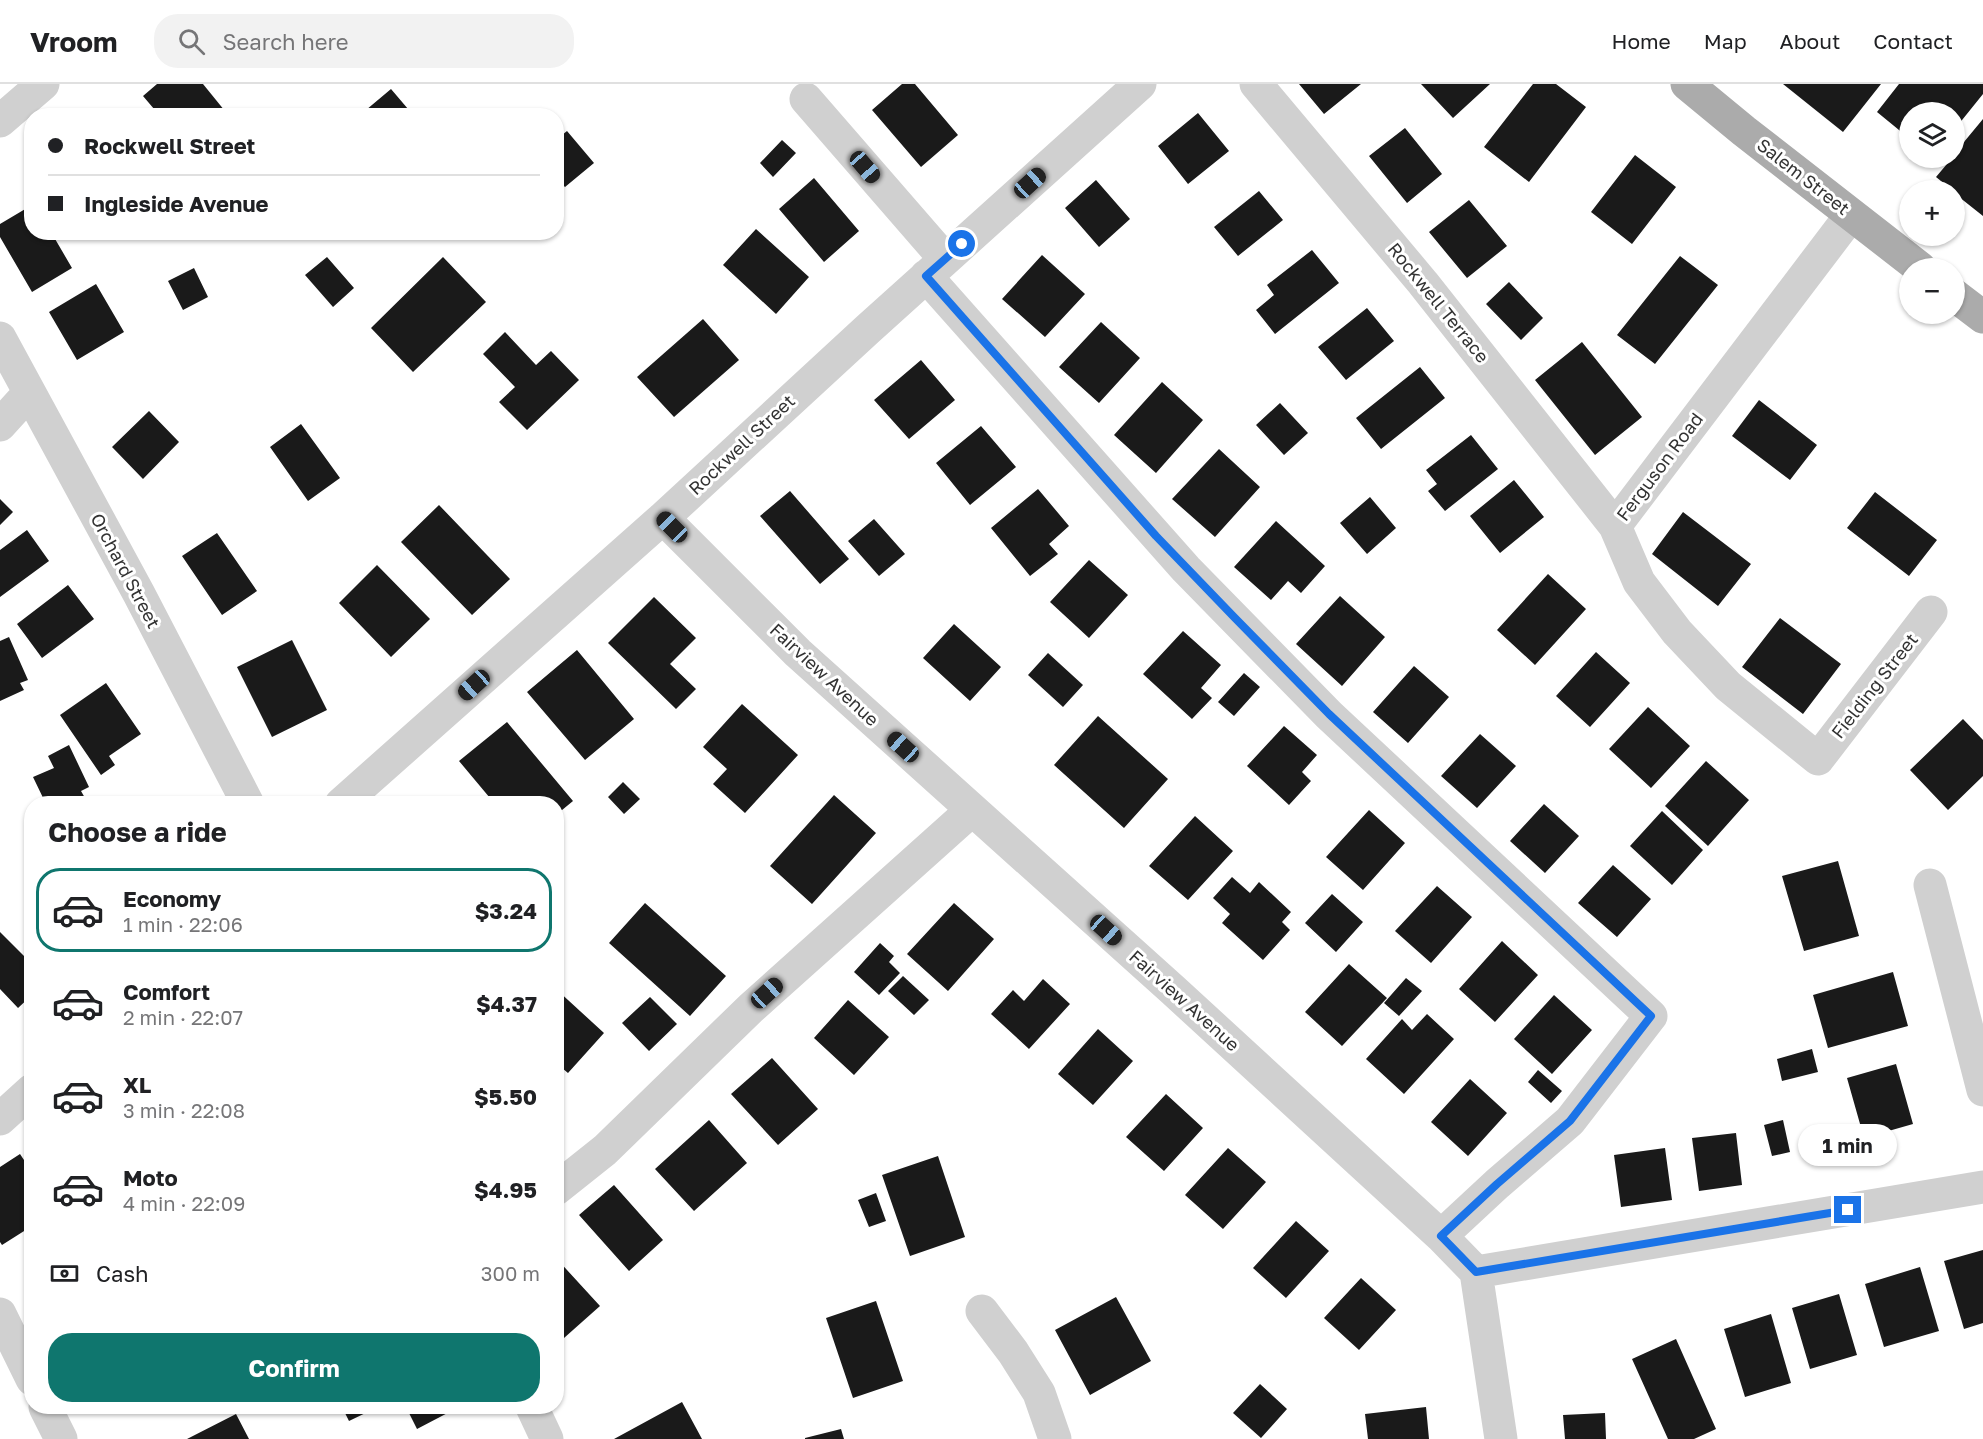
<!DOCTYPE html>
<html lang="en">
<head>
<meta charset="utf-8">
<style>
	body { margin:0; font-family:"Golos Text",sans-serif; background:#f2f2f2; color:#202124; height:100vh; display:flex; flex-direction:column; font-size:22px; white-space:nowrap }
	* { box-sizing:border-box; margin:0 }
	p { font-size:20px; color:#757577 }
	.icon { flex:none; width:33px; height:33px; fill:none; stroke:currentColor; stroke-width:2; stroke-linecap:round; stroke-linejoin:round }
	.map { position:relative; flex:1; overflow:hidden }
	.drawer { position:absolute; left:24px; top:712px; width:540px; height:618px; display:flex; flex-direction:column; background:#fff; border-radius:24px; box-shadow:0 2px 4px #0004 }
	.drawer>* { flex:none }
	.hud { position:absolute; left:24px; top:24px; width:540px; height:132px; border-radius:24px; box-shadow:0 2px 4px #0004; display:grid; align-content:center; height:132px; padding:0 24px; background:#fff }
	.fabs { position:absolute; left:1899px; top:18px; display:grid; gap:12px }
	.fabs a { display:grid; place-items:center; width:66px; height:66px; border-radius:50%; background:#fff; box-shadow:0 2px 4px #0004; font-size:30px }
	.end { position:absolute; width:27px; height:27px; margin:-14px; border:8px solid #1a73e8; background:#fff; box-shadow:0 0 0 3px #fff }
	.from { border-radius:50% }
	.bubble { position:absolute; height:42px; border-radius:21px; background:#fff; box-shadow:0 2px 4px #0004; font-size:20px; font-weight:700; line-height:42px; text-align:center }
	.car { position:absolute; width:18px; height:36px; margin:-18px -9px; border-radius:8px; box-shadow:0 0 4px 2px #0007; background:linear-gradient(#222 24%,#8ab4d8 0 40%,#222 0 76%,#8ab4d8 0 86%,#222 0) }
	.hud b { display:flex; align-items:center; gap:21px; height:57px; font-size:22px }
	.hud b+b { border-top:2px solid #e0e0e0 }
	.hud i { width:15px; height:15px; background:#202124 }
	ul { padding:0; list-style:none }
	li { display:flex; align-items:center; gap:18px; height:84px; margin:0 12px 9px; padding:0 12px; border:3px solid transparent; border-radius:24px }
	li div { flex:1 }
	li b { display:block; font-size:22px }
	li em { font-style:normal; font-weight:700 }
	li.on { border-color:#0f766e }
	li>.icon { width:54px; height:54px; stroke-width:1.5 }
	h2 { padding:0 24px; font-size:27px; line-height:72px }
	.pay { display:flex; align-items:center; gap:15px; height:66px; padding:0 24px; font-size:22px }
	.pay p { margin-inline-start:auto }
	.button { display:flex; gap:12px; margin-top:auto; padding:12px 24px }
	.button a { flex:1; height:69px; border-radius:24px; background:#0f766e; color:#fff; font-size:24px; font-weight:700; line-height:69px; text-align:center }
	header { display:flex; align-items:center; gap:36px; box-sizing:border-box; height:84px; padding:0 30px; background:#fff; border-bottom:2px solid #e0e0e0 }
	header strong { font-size:28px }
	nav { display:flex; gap:33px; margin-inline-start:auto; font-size:21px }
	.search { width:420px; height:54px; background:#f2f2f2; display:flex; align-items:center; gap:15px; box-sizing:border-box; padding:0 21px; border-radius:24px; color:#757577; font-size:22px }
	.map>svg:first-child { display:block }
</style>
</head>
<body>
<header>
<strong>Vroom</strong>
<div class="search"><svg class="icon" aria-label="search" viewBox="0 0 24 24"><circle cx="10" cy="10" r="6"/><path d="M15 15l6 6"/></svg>Search here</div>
<nav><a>Home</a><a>Map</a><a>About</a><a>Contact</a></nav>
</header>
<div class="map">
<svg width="1983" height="1355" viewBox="0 0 1983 1355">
	<rect width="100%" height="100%" fill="#fff"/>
	<path fill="#1a1a1a" d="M157 0H203L229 32H160L143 12Z
		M902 0H915L958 51 921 83 872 26Z
		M1299 0H1361L1324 30Z
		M1421 0H1490L1453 34Z
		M1533 0H1556L1586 23 1529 98 1484 63Z
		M1783 0H1881L1843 48Z
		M1899 0H1983V10L1954 46V28H1910V55L1877 28Z
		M391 5 414 32H371L366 26Z
		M1198 29 1229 67 1188 100 1158 62Z
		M1983 35V132L1954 109V106H1952L1936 93 1952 74H1954V70Z
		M1405 44 1442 90 1407 119 1369 72Z
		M567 47 594 79 565 103 556 94V56Z
		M782 56 796 69 773 93 760 79Z
		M1635 71 1676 103 1632 160 1591 128Z
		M814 94 859 147 824 178 779 125Z
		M1096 96 1130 135 1099 163 1065 124Z
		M1259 107 1283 136 1238 172 1214 143Z
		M1469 116 1507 162 1467 194 1429 148Z
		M32 121V148H51L72 184 32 208 0 153V140Z
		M756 145 809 193 776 230 723 181Z
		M1312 166 1339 199 1275 250 1256 226 1274 211 1267 201Z
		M1042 171 1085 210 1045 253 1002 215Z
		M1680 172 1718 201 1655 280 1617 251Z
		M327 173 354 204 333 223 305 191Z
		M443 173 486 218 413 288 371 244Z
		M194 184 208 213 183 226 168 197Z
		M1509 198 1543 234 1521 256 1486 220Z
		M96 200 124 248 77 276 49 228Z
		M1367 224 1394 257 1346 296 1318 263Z
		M703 235 739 276 674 333 637 293Z
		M1101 238 1140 274 1099 319 1059 283Z
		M505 248 536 281 551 267 579 296 527 346 499 318 515 303 483 270Z
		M1582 258 1642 333 1595 371 1535 296Z
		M921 276 955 316 909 355 874 316Z
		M1420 283 1445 314 1381 365 1356 334Z
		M1162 298 1203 336 1156 389 1114 351Z
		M1759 316 1817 361 1790 396 1732 352Z
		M1280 319 1308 349 1284 371 1256 341Z
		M149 327 179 358 143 395 112 363Z
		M301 340 340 394 308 417 270 363Z
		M981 342 1016 383 970 421 936 379Z
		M1471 351 1498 385 1445 427 1428 407 1437 400 1426 386Z
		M1219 365 1260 403 1215 453 1172 415Z
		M1514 396 1544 433 1500 469 1470 432Z
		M1038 405 1069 442 1049 460 1058 470 1030 492 991 444Z
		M790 407 849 475 820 500 760 432Z
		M1875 408 1937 456 1909 492 1847 444Z
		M1370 413 1396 444 1367 470 1340 439Z
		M0 415 13 428 0 441Z
		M439 421 510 495 472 531 401 458Z
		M1683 428 1751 480 1718 522 1652 470Z
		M874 435 905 470 879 492 848 457Z
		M1276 437 1325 482 1301 509 1288 497 1271 516 1234 483Z
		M27 446 49 477 0 513V466Z
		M217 449 257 507 222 531 182 472Z
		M1089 476 1128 511 1089 554 1050 518Z
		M377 481 430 535 391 573 339 519Z
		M1548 490 1586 525 1535 581 1497 546Z
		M68 501 94 535 42 574 17 540Z
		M1340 512 1385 553 1342 602 1296 560Z
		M654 513 696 554 670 580 696 605 676 625 608 559Z
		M1780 534 1841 580 1803 630 1742 583Z
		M954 540 1001 583 970 617 923 574Z
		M1183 547 1221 581 1201 604 1212 614 1192 635 1143 590Z
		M9 553 28 596 20 599 24 606 0 617V557Z
		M292 556 327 626 272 653 237 583Z
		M577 566 634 635 585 676 527 608Z
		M1596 568 1630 599 1590 643 1556 612Z
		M1048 569 1083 601 1063 623 1028 591Z
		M1414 582 1449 613 1408 659 1373 628Z
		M1244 589 1260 603 1234 632 1218 618Z
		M106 599 141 650 109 672 115 681 101 691 60 631Z
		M742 620 798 671 745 729 713 700 727 685 703 663Z
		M1648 623 1690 662 1651 704 1609 665Z
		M1098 632 1168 695 1124 744 1054 681Z
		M1963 635 1983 656V692L1948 726 1910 686Z
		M507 638 573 717 556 731V720H495L459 677Z
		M1284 642 1317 671 1302 688 1311 697 1289 721 1247 682Z
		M1480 650 1516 682 1477 724 1441 692Z
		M69 661 89 703 81 707 85 714 72 720H46L33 693 54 684 48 672Z
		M1706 677 1749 716 1708 762 1665 722Z
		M623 698 640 715 624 730 608 713Z
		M834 711 876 749 812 820 770 782Z
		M445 713 450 720H436Z
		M1544 720 1579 752 1545 789 1510 757Z
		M1369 726 1405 759 1363 806 1326 773Z
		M1662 727 1703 766 1672 801 1630 762Z
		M1195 732 1233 767 1188 816 1149 782Z
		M1838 777 1859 852 1804 867 1782 792Z
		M1613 781 1651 815 1617 853 1578 819Z
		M1232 793 1250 809 1259 798 1291 828 1282 838 1290 846 1263 876 1222 839 1230 830 1213 814Z
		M1437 802 1472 833 1431 879 1395 847Z
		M1332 810 1363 838 1336 868 1305 839Z
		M645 819 726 892 690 932 609 859Z
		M954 819 994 855 948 907 907 870Z
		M0 848 32 880V911L18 924 0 905Z
		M1502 857 1538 891 1495 938 1459 905Z
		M880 859 894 872 889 878 900 889 879 911 854 888Z
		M1349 880 1387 914 1342 962 1305 928Z
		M1893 888 1908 942 1828 964 1813 911Z
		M903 892 929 916 914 931 888 907Z
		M1406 894 1422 907 1399 932 1384 919Z
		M1043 895 1070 920 1029 965 991 930 1013 906 1024 917Z
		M556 905 604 949 568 989 556 979Z
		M1554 911 1592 946 1552 990 1514 955Z
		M650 913 677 940 649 967 622 939Z
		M848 916 889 953 854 991 814 954Z
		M1427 930 1454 955 1404 1010 1366 975 1402 935 1412 946Z
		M1098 945 1133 977 1093 1021 1058 990Z
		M1812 965 1818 988 1782 997 1777 975Z
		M772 974 818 1025 778 1061 731 1010Z
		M1896 980 1913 1040 1864 1054 1847 994Z
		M1538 986 1562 1007 1551 1019 1528 998Z
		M1470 995 1507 1029 1468 1072 1431 1038Z
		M1166 1010 1203 1044 1164 1087 1126 1053Z
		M709 1036 747 1079 694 1127 655 1085Z
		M1783 1036 1790 1068 1772 1072 1764 1041Z
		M1736 1049 1742 1101 1699 1107 1692 1054Z
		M1228 1064 1266 1098 1223 1145 1185 1111Z
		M1665 1064 1672 1116 1621 1123 1614 1071Z
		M20 1070 32 1088V1142L2 1161 0 1158V1083Z
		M938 1072 965 1153 910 1172 882 1091Z
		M614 1101 663 1156 629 1187 579 1131Z
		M876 1109 886 1137 869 1143 858 1116Z
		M1296 1137 1329 1167 1286 1214 1253 1184Z
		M1983 1166V1239L1964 1245 1944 1177Z
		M556 1174 600 1222 564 1254 556 1247Z
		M1920 1183 1939 1247 1884 1263 1865 1200Z
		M1361 1194 1396 1226 1359 1266 1324 1234Z
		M1839 1210 1857 1271 1810 1285 1792 1224Z
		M1116 1213 1151 1277 1090 1311 1055 1246Z
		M876 1217 903 1297 853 1314 826 1234Z
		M1771 1230 1791 1299 1745 1313 1724 1245Z
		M1676 1255 1716 1345 1694 1355H1668L1632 1275Z
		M1260 1300 1287 1325 1261 1354 1233 1329Z
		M682 1318 702 1355H614Z
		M342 1323H378L349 1337Z
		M406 1323H459L417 1345Z
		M1426 1323 1429 1355H1368L1365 1330Z
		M1605 1329 1606 1355H1565L1563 1331Z
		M236 1330 249 1355H187Z
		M841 1345 844 1355H805V1354Z"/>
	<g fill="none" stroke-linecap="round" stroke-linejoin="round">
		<path stroke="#d0d0d0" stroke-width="33" d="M1256 0 1423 199 1615 442
			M806 15 945 175
			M0 37 43 0
			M1851 131 1615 442 1639 498 1677 548 1728 602 1818 675 1931 528
			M926 192 1186 485 1329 631 1651 932 1570 1037 1497 1100 1441 1152
			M0 254 139 510 248 720
			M0 341 29 309
			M663 434 798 569 1173 906 1441 1152 1476 1188 1501 1355
			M341 720 663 434 868 245 1140 0
			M1930 801 1983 1006
			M0 1035 32 1006
			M556 1105 605 1066 751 924 972 726
			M1476 1188 1983 1103
			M982 1227 1013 1268 1039 1309 1055 1355
			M0 1230 32 1295
			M45 1323 61 1355
			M532 1323 547 1355"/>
		<path stroke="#ababab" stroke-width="33" d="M1687 0 1744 47 1920 184
			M1954 211 1983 233"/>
	</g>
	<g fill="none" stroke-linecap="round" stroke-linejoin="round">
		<path stroke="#1a73e8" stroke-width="8" d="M962 160 926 192 1156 452 1234 533 1329 630 1651 932 1570 1037 1497 1100 1441 1152 1476 1188 1848 1126"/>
	</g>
	<g text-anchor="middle" stroke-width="6" stroke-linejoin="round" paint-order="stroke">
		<g font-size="18" fill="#333" stroke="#fff">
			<text transform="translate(1803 93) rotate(38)" y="6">Salem Street</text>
			<text transform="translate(1438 219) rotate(51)" y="6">Rockwell Terrace</text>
			<text transform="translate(742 361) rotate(-43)" y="6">Rockwell Street</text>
			<text transform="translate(1660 383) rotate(-53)" y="6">Ferguson Road</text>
			<text transform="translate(125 487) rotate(62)" y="6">Orchard Street</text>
			<text transform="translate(824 591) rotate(43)" y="6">Fairview Avenue</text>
			<text transform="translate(1875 602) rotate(-52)" y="6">Fielding Street</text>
			<text transform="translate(1184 917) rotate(42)" y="6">Fairview Avenue</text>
		</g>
	</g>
</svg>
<div class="fabs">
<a><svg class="icon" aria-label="layers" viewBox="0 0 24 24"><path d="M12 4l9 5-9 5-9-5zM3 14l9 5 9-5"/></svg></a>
<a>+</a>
<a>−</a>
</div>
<i class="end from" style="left:962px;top:160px"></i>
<i class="end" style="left:1848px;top:1126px"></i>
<div class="bubble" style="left:1798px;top:1040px;width:99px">1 min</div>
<i class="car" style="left:865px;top:83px;rotate:139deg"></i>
<i class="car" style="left:1030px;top:99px;rotate:48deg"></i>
<i class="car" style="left:672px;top:443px;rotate:315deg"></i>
<i class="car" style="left:474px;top:601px;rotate:228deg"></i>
<i class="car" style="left:903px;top:663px;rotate:312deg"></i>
<i class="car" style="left:1106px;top:846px;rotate:132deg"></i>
<i class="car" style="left:767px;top:909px;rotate:48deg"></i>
<div class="hud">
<b><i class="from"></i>Rockwell Street</b>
<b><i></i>Ingleside Avenue</b>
</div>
<section class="drawer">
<h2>Choose a ride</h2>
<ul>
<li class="on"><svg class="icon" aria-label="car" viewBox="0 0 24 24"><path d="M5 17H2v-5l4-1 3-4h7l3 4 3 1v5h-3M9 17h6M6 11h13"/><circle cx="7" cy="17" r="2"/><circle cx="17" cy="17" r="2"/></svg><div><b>Economy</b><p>1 min · 22:06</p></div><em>$3.24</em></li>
<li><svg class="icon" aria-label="car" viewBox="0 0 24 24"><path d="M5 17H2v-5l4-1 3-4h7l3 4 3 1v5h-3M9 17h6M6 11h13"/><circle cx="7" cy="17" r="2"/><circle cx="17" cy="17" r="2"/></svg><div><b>Comfort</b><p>2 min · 22:07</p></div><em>$4.37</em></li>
<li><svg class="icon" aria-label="car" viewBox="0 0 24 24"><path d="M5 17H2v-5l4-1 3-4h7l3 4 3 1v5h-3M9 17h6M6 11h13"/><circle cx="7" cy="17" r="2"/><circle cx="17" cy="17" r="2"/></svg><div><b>XL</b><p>3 min · 22:08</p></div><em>$5.50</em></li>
<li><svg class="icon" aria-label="car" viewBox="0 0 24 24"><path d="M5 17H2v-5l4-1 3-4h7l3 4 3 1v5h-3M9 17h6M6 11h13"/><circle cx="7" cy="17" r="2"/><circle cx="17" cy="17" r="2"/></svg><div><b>Moto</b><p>4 min · 22:09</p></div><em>$4.95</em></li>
</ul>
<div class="pay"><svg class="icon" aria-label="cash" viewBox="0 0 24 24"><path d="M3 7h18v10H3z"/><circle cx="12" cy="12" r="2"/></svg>Cash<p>300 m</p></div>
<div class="button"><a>Confirm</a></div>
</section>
</div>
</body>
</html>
